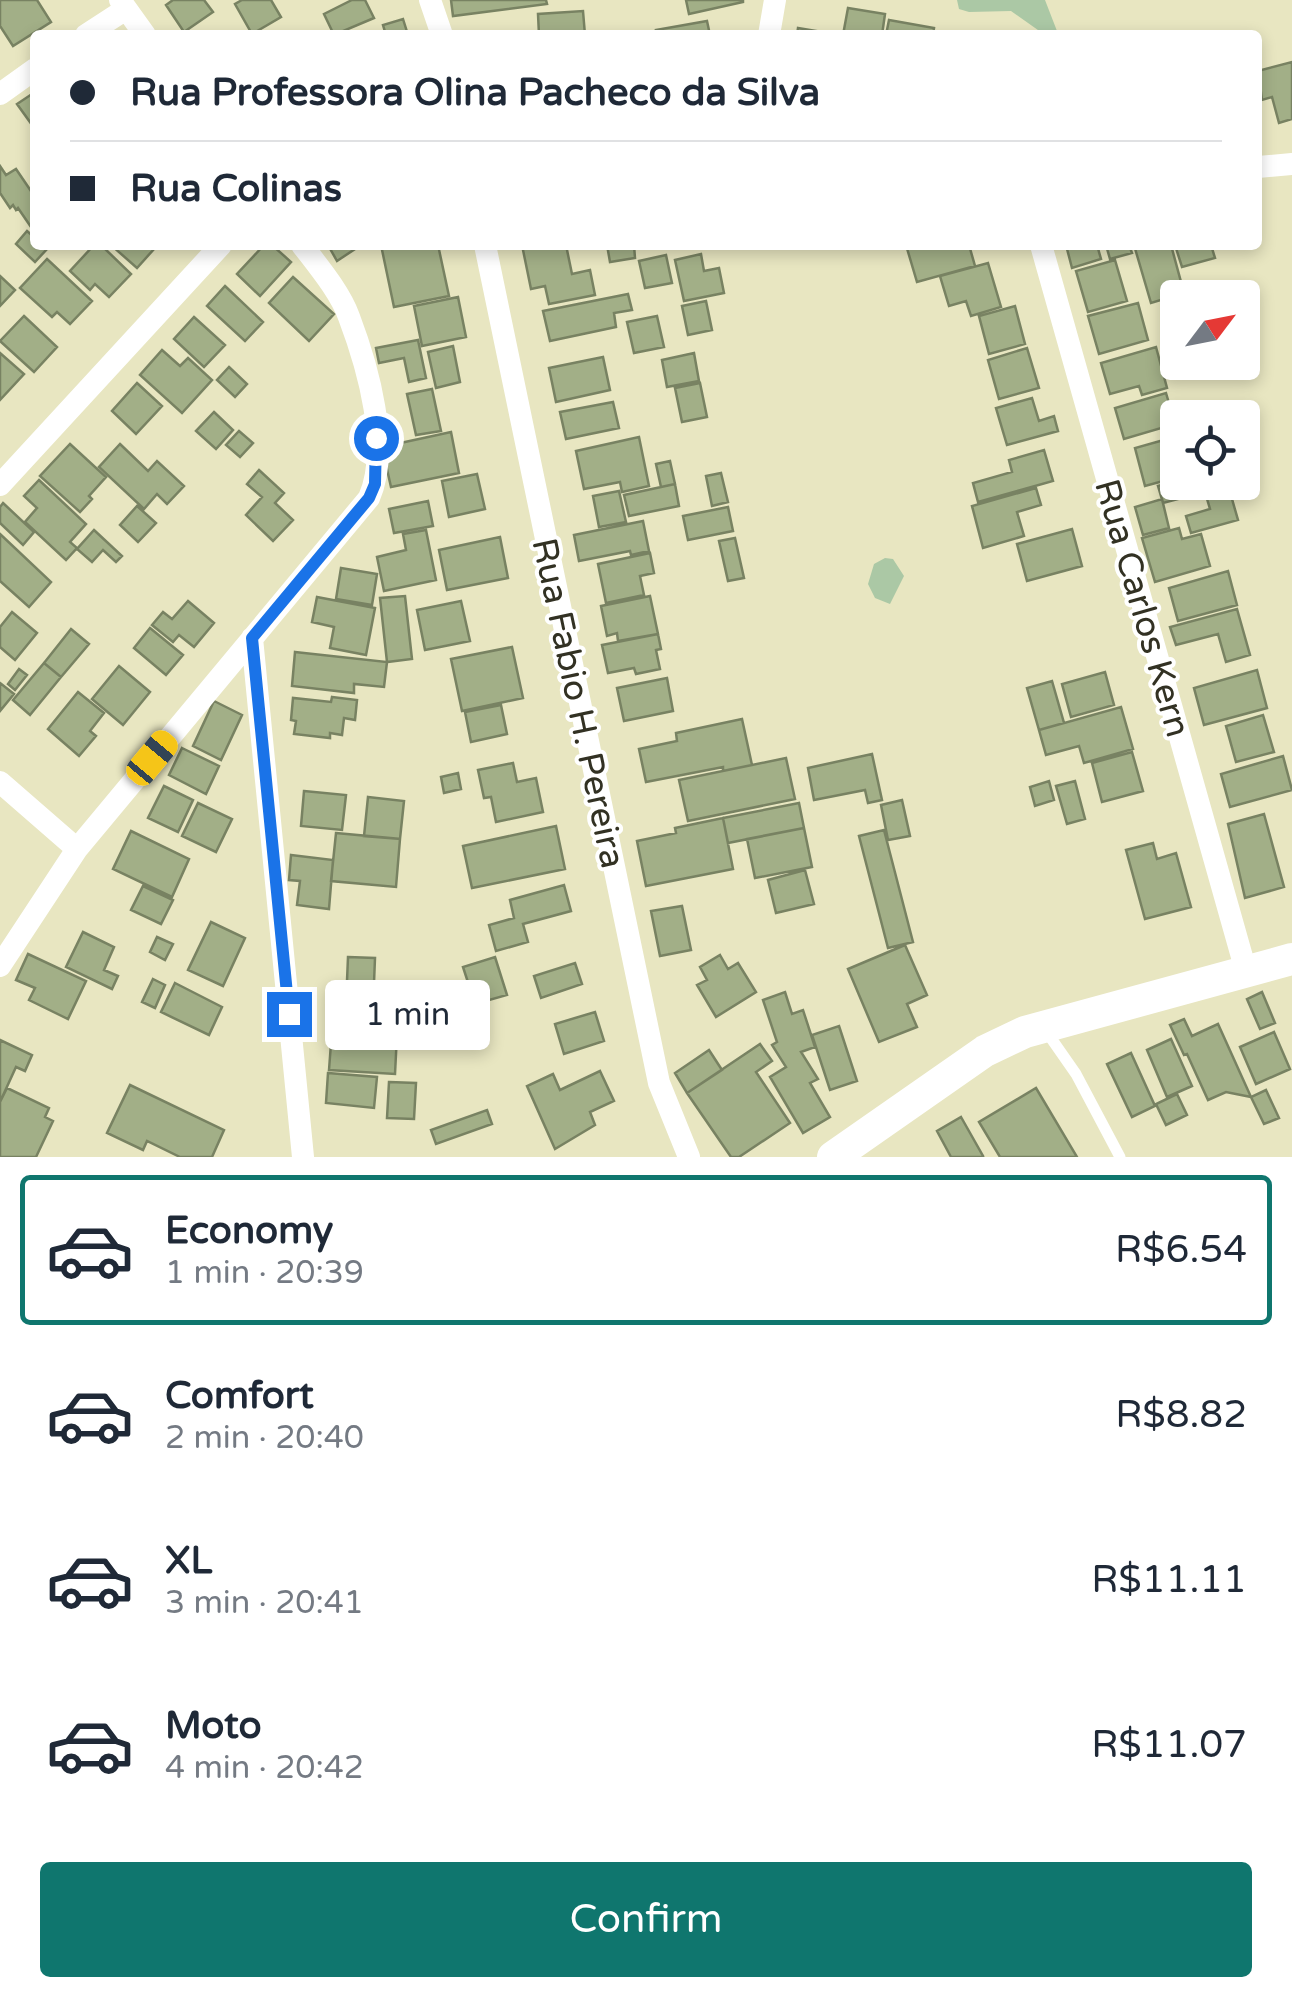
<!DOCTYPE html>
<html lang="en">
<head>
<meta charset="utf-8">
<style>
	body { margin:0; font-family:"Varela Round",sans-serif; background:#f6f6f7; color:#1f2937; height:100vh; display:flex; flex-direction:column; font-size:38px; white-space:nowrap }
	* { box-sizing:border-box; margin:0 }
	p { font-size:32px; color:#747a83 }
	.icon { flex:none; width:55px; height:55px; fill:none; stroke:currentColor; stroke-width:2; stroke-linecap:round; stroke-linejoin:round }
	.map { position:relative; height:1157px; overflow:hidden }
	.sheet { display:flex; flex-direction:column; background:#fff; flex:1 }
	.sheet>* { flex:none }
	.top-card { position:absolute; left:30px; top:30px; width:1232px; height:220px; border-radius:10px; box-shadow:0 5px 15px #0003; display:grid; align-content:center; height:220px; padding:0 40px; background:#fff }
	.needle { width:65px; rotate:58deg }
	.tools { position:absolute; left:1160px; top:280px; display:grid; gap:20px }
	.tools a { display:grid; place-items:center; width:100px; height:100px; border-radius:10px; background:#fff; box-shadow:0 5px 15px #0003; font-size:50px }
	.end { position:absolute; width:45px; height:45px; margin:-22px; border:12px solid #1a73e8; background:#fff; box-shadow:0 0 0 5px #fff }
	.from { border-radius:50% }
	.bubble { position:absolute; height:70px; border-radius:10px; background:#fff; box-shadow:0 5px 15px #0003; font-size:32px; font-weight:600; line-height:70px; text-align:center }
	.car { position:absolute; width:30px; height:60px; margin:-30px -15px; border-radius:12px; box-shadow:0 0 8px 2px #0007; background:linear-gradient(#f5c518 24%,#345 0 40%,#f5c518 0 76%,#345 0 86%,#f5c518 0) }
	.top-card b { display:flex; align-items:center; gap:35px; height:95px; font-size:38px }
	.top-card b+b { border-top:2px solid #e0e1e3 }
	.top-card i { width:25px; height:25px; background:#1f2937 }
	ul { padding:18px 0 0; list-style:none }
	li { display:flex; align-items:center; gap:30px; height:150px; margin:0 20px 15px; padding:0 20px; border:5px solid transparent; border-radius:10px }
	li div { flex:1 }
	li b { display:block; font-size:38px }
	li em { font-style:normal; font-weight:600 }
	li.selected { border-color:#0f766e }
	li>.icon { width:90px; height:90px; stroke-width:1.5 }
	.action { display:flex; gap:20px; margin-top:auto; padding:20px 40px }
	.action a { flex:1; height:115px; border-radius:10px; background:#0f766e; color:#fff; font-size:40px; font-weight:600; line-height:115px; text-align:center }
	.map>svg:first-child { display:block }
</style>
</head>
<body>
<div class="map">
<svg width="1292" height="1157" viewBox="0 0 1292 1157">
	<rect width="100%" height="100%" fill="#e8e6c1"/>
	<path fill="#abc8a5" d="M957 0H1045L1057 31 1045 35 1011 11 969 12 959 9Z
		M885 558 893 559 904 576 890 604 875 598 868 584 874 564Z"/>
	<path fill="#a2af87" stroke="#788262" stroke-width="2.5" d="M0 0H37L51 22 13 46 0 26Z
		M173 0H204L213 12 184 32 166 5Z
		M242 0H271L281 17 252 34 235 4Z
		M352 0H365L374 18 334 35 324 14Z
		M451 0H546L547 4 453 16Z
		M686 0H743V2L689 14Z
		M848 8 885 14 882 35H843Z
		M583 11 585 35H539L538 14Z
		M403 19 408 35H386L383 25Z
		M889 20 934 28 933 35H886Z
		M707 21 710 35H657L656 30Z
		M798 28 840 35H797Z
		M1292 62V119L1279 123 1272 97 1262 100 1258 71Z
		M35 92V129L17 104Z
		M0 166 6 175 16 169 35 197V223L31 227 18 208 16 210 13 205 10 208 0 193Z
		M27 231 35 238V245L47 249 35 262 16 244Z
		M94 245H101L131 274 109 297 95 284 90 290 70 271Z
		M111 245H150L154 249 137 268Z
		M264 245H272L291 262 260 296 237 274Z
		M328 245H357L358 247 337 261Z
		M381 245H438L449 296 394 307Z
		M522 245H566L572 274 590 270 595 295 549 304 545 286 531 289Z
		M607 245H634L635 258 610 262Z
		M906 245H969L975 266 917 282Z
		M1066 245H1097L1101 259 1072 268Z
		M1106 245H1129L1132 253 1110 259Z
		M1134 245H1171L1184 293 1151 303Z
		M1175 245H1211L1215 258 1182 267Z
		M701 254 704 271 719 268 724 293 684 301 675 260Z
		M666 255 672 283 645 288 639 261Z
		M47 259 92 301 70 324 57 312 52 317 20 288Z
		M1115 260 1127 301 1088 312 1076 271Z
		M988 263 1001 307 971 316 966 301 949 306 940 276Z
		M0 276 15 290 0 306Z
		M293 277 334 314 309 341 269 303Z
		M225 286 263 322 245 341 207 306Z
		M628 294 632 310 614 313 616 327 550 341 543 311Z
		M458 297 466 337 422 346 414 306Z
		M706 301 712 330 688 335 682 306Z
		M1138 303 1148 340 1099 354 1088 316Z
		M1015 306 1025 344 989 354 979 316Z
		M24 316 57 347 34 372 0 341Z
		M657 316 664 347 634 353 627 322Z
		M194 317 225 345 204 367 174 339Z
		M418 340 426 378 409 382 404 358 379 363 376 348Z
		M453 346 460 382 436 388 428 352Z
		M1156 347 1167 388 1142 395 1139 386 1110 394 1101 363Z
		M1027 348 1039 388 999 399 988 360Z
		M162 350 180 366 188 358 212 380 182 413 140 375Z
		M0 353 24 374 0 400Z
		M694 353 699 381 667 387 662 360Z
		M603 357 610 390 556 402 549 368Z
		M229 367 247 384 235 397 217 380Z
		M137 383 162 406 136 434 112 411Z
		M700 383 707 417 682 422 675 388Z
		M432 389 441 431 416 435 407 394Z
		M1166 393 1175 424 1124 439 1115 408Z
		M1032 398 1039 421 1054 416 1058 431 1007 445 996 408Z
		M613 402 619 428 566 439 560 412Z
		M214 412 233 430 216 449 196 431Z
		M239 431 253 443 240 457 226 445Z
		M451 432 459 473 391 487 382 447Z
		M1178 436V477L1145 486 1135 448Z
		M639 437 649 486 622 492 620 482 584 489 576 451Z
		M70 444 106 477 89 496 92 499 80 512 40 476Z
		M120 444 148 471 157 461 184 486 167 504 157 494 144 509 99 467Z
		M1044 450 1053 481 978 502 973 483 1012 472 1009 460Z
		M670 461 675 484 661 487 656 464Z
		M259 470 284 493 275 503 293 520 273 541 246 515 262 497 247 484Z
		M721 473 728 502 712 506 706 476Z
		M477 474 485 509 449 517 442 481Z
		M39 480 86 524 70 542 77 548 66 560 25 522 37 508 24 496Z
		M1178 481 1202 482 1204 492 1163 503 1158 486Z
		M675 484 679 506 629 516 624 495Z
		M1228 485 1238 520 1191 533 1186 516 1210 509 1205 492Z
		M1036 488 1041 505 1017 512 1024 536 983 548 972 506Z
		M619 491 626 522 599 527 593 496Z
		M1162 499 1169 528 1143 535 1135 507Z
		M428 501 433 526 394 533 389 509Z
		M3 503 34 532 23 545 0 523V507Z
		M137 506 156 523 138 542 120 525Z
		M728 507 733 531 688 540 683 516Z
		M643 521 649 551 631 555 630 551 579 561 574 535Z
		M1179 528 1182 539 1201 534 1210 566 1155 582 1142 538Z
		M1072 529 1082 566 1027 581 1017 544Z
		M94 530 122 556 116 562 103 550 92 562 77 549Z
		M426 530 436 580 384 591 377 557 406 550 403 534Z
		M0 534 51 582 29 607 0 581Z
		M500 537 508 578 447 590 439 550Z
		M735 538 744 578 728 581 719 541Z
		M650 553 654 573 640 576 644 595 606 603 598 564Z
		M341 568 377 574 372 605 336 599Z
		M1228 571 1237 605 1178 621 1169 588Z
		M405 596 412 659 387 662 380 598Z
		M650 596 658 634 618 641 617 633 607 636 601 606Z
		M317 597 375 608 366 655 330 648 334 627 312 622Z
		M188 601 214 623 194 647 179 635 173 642 152 625 163 612 172 619Z
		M461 601 470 641 425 650 417 610Z
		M1237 609 1250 655 1226 662 1218 634 1176 645 1170 627Z
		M12 612 37 633 15 660 0 647V627Z
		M150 628 183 655 166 675 134 648Z
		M71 629 89 644 61 677 44 663Z
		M658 634 661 649 656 650 660 669 636 674 634 668 608 673 602 645Z
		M512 647 523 698 462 711 451 659Z
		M295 652 387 662 384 687 354 684V693L292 686Z
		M44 663 61 677 30 715 13 700Z
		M119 666 150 692 123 725 92 699Z
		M19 669 27 675 15 690 8 684Z
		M1257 670 1267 708 1204 725 1194 688Z
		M1105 672 1114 705 1071 717 1062 684Z
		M667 678 673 711 624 721 617 688Z
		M1052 681 1064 723 1039 730 1027 688Z
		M0 683 14 694 0 711Z
		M78 692 104 713 90 731 96 736 79 756 48 729Z
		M332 697 357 700 355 720 344 718 342 735 330 733V738L294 734 296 721 291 720 293 698 331 702Z
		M214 701 242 715 221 760 193 746Z
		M501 705 507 734 471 742 465 712Z
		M1121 707 1133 749 1084 763 1079 746 1046 755 1039 730Z
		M1263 715 1274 752 1236 762 1226 726Z
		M742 719 752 765 723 771V767L646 782 639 749 677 741 676 733Z
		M182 748 219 766 206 794 169 775Z
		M1132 752 1143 791 1102 802 1092 763Z
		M872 754 882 800 868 803 865 790 814 800 808 768Z
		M1283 756 1292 790 1230 807 1221 774Z
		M786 758 795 799 688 821 679 780Z
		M513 763 517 782 536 778 543 812 496 822 491 797 484 798 478 770Z
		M458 773 461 789 444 793 441 777Z
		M1049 781 1054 800 1035 806 1030 787Z
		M1075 781 1085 819 1067 824 1056 786Z
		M164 786 193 800 178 832 148 818Z
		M304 791 346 795 342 830 301 826Z
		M368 797 404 801 400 839 364 836Z
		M902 800 910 836 888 840 881 805Z
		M198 803 232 819 216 852 182 836Z
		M799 803 804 828 728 843 723 818Z
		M1264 814 1284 887 1245 898 1228 824Z
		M723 818 733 869 646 886 637 841 676 833 675 828Z
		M556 826 565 869 472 888 463 846Z
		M804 828 812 867 755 878 747 839Z
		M884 830 913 942 888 948 859 836Z
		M131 831 189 859 172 897 113 869Z
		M336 833 400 839 396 887 331 881Z
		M1153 843 1157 859 1176 853 1191 907 1145 919 1126 850Z
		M291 855 333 860 329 909 297 905 300 881 289 880Z
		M805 870 814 904 776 913 768 880Z
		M564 885 571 911 523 924 528 942 496 951 489 925 514 918 510 900Z
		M143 886 173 900 161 924 131 910Z
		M682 906 691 950 660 956 651 911Z
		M211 922 245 938 223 986 188 970Z
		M83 932 114 947 104 970 118 976 112 989 66 967Z
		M157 937 173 944 165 960 150 952Z
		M905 945 927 995 907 1004 917 1027 879 1042 848 969Z
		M28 954 86 981 68 1019 29 1000 35 988 16 980Z
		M720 955 728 969 738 963 756 992 716 1017 697 985 707 980 700 967Z
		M348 957 375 958 374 983 347 981Z
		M495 957 507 995 475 1004 463 967Z
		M575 963 582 984 541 998 534 976Z
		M153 979 165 985 155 1008 142 1002Z
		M175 983 222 1007 209 1035 161 1012Z
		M331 983 400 988 398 1026H329Z
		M785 992 792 1014 803 1010 815 1047 801 1052 818 1079 810 1083 830 1117 803 1133 770 1077 786 1067 772 1045 777 1042 763 1000Z
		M1262 992 1275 1023 1260 1029 1247 999Z
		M595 1012 604 1041 564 1054 555 1024Z
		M1184 1019 1192 1036 1218 1024 1251 1097 1226 1092 1208 1100 1187 1054 1184 1055 1170 1025Z
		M839 1026 857 1081 830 1090 812 1035Z
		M332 1030 397 1034 395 1074 329 1070Z
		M1274 1032 1290 1069 1256 1084 1240 1047Z
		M1171 1039 1192 1086 1167 1097 1147 1050Z
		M0 1040 32 1055 25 1071 16 1067 0 1102Z
		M760 1044 772 1061 756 1072 790 1123 739 1157H731L687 1093Z
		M709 1050 722 1070 687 1093 675 1073Z
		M1131 1053 1155 1106 1132 1117 1107 1064Z
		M600 1071 614 1101 590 1112 595 1125 555 1149 527 1086 553 1074 560 1090Z
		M328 1073 377 1077 374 1108 326 1103Z
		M389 1082 416 1083 414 1119 387 1118Z
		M130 1085 224 1130 212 1157H180L147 1141 143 1150 107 1133Z
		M7 1088 49 1108 45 1117 53 1121 36 1157H0V1102Z
		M1036 1088 1077 1157H1000L979 1122Z
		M1266 1090 1279 1118 1264 1124 1251 1097Z
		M1177 1094 1187 1115 1166 1125 1156 1104Z
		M487 1110 492 1124 436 1144 431 1130Z
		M961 1117 983 1156 981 1157H951L937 1131Z"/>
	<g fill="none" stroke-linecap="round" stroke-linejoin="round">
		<path stroke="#fff" stroke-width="11" d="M1046 1031 1076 1074 1120 1157"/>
		<path stroke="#fff" stroke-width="22" d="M120 0 145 35
			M430 0 442 35
			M86 35 126 9
			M769 35 775 0
			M0 94 35 69
			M1258 167 1292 164
			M485 245 659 1083 689 1157
			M1041 245 1246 971
			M0 485 221 245
			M252 638 303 1157
			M0 782 77 849
			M0 966 77 849 369 498C391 448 368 367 349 317 340 292 318 266 302 245"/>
		<path stroke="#fff" stroke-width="32" d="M833 1157 985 1051 1025 1032 1292 959"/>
	</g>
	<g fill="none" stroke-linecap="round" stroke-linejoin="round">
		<path stroke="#1a73e8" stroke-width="12" d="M289 1014 252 638 369 498 375 484 376 438"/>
	</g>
	<g text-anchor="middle" stroke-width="8" stroke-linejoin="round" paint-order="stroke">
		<g font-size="35" fill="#323123" stroke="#fff">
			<text transform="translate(1143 608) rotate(74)" y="12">Rua Carlos Kern</text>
			<text transform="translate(579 703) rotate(78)" y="12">Rua Fabio H. Pereira</text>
		</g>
	</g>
</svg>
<div class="tools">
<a><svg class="needle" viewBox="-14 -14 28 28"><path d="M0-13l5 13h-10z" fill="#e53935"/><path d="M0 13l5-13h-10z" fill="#747a83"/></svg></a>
<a><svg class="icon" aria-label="locate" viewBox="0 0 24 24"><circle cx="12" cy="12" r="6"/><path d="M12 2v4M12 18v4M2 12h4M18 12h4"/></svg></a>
</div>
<i class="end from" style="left:376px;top:438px"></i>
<i class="end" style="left:289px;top:1014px"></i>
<div class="bubble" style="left:325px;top:980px;width:165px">1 min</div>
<i class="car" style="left:152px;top:758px;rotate:40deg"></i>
<div class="top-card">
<b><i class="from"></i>Rua Professora Olina Pacheco da Silva</b>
<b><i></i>Rua Colinas</b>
</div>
</div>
<section class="sheet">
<ul>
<li class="selected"><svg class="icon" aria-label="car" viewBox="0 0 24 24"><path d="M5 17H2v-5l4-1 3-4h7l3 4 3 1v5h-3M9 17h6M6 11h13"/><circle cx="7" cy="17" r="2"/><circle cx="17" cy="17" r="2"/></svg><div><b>Economy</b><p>1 min · 20:39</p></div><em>R$6.54</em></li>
<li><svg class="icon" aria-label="car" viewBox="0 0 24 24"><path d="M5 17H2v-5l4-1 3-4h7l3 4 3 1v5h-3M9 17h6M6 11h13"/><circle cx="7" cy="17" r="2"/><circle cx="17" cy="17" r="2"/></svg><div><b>Comfort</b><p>2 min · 20:40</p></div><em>R$8.82</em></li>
<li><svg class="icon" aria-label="car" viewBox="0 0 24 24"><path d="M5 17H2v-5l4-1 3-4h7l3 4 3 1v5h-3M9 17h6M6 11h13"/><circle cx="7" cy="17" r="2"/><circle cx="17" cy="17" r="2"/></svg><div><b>XL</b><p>3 min · 20:41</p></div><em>R$11.11</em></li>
<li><svg class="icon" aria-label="car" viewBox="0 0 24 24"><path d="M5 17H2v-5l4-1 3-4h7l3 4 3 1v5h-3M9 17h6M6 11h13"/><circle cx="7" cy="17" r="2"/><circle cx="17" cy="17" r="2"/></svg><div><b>Moto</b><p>4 min · 20:42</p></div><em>R$11.07</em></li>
</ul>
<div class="action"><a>Confirm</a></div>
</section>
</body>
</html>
